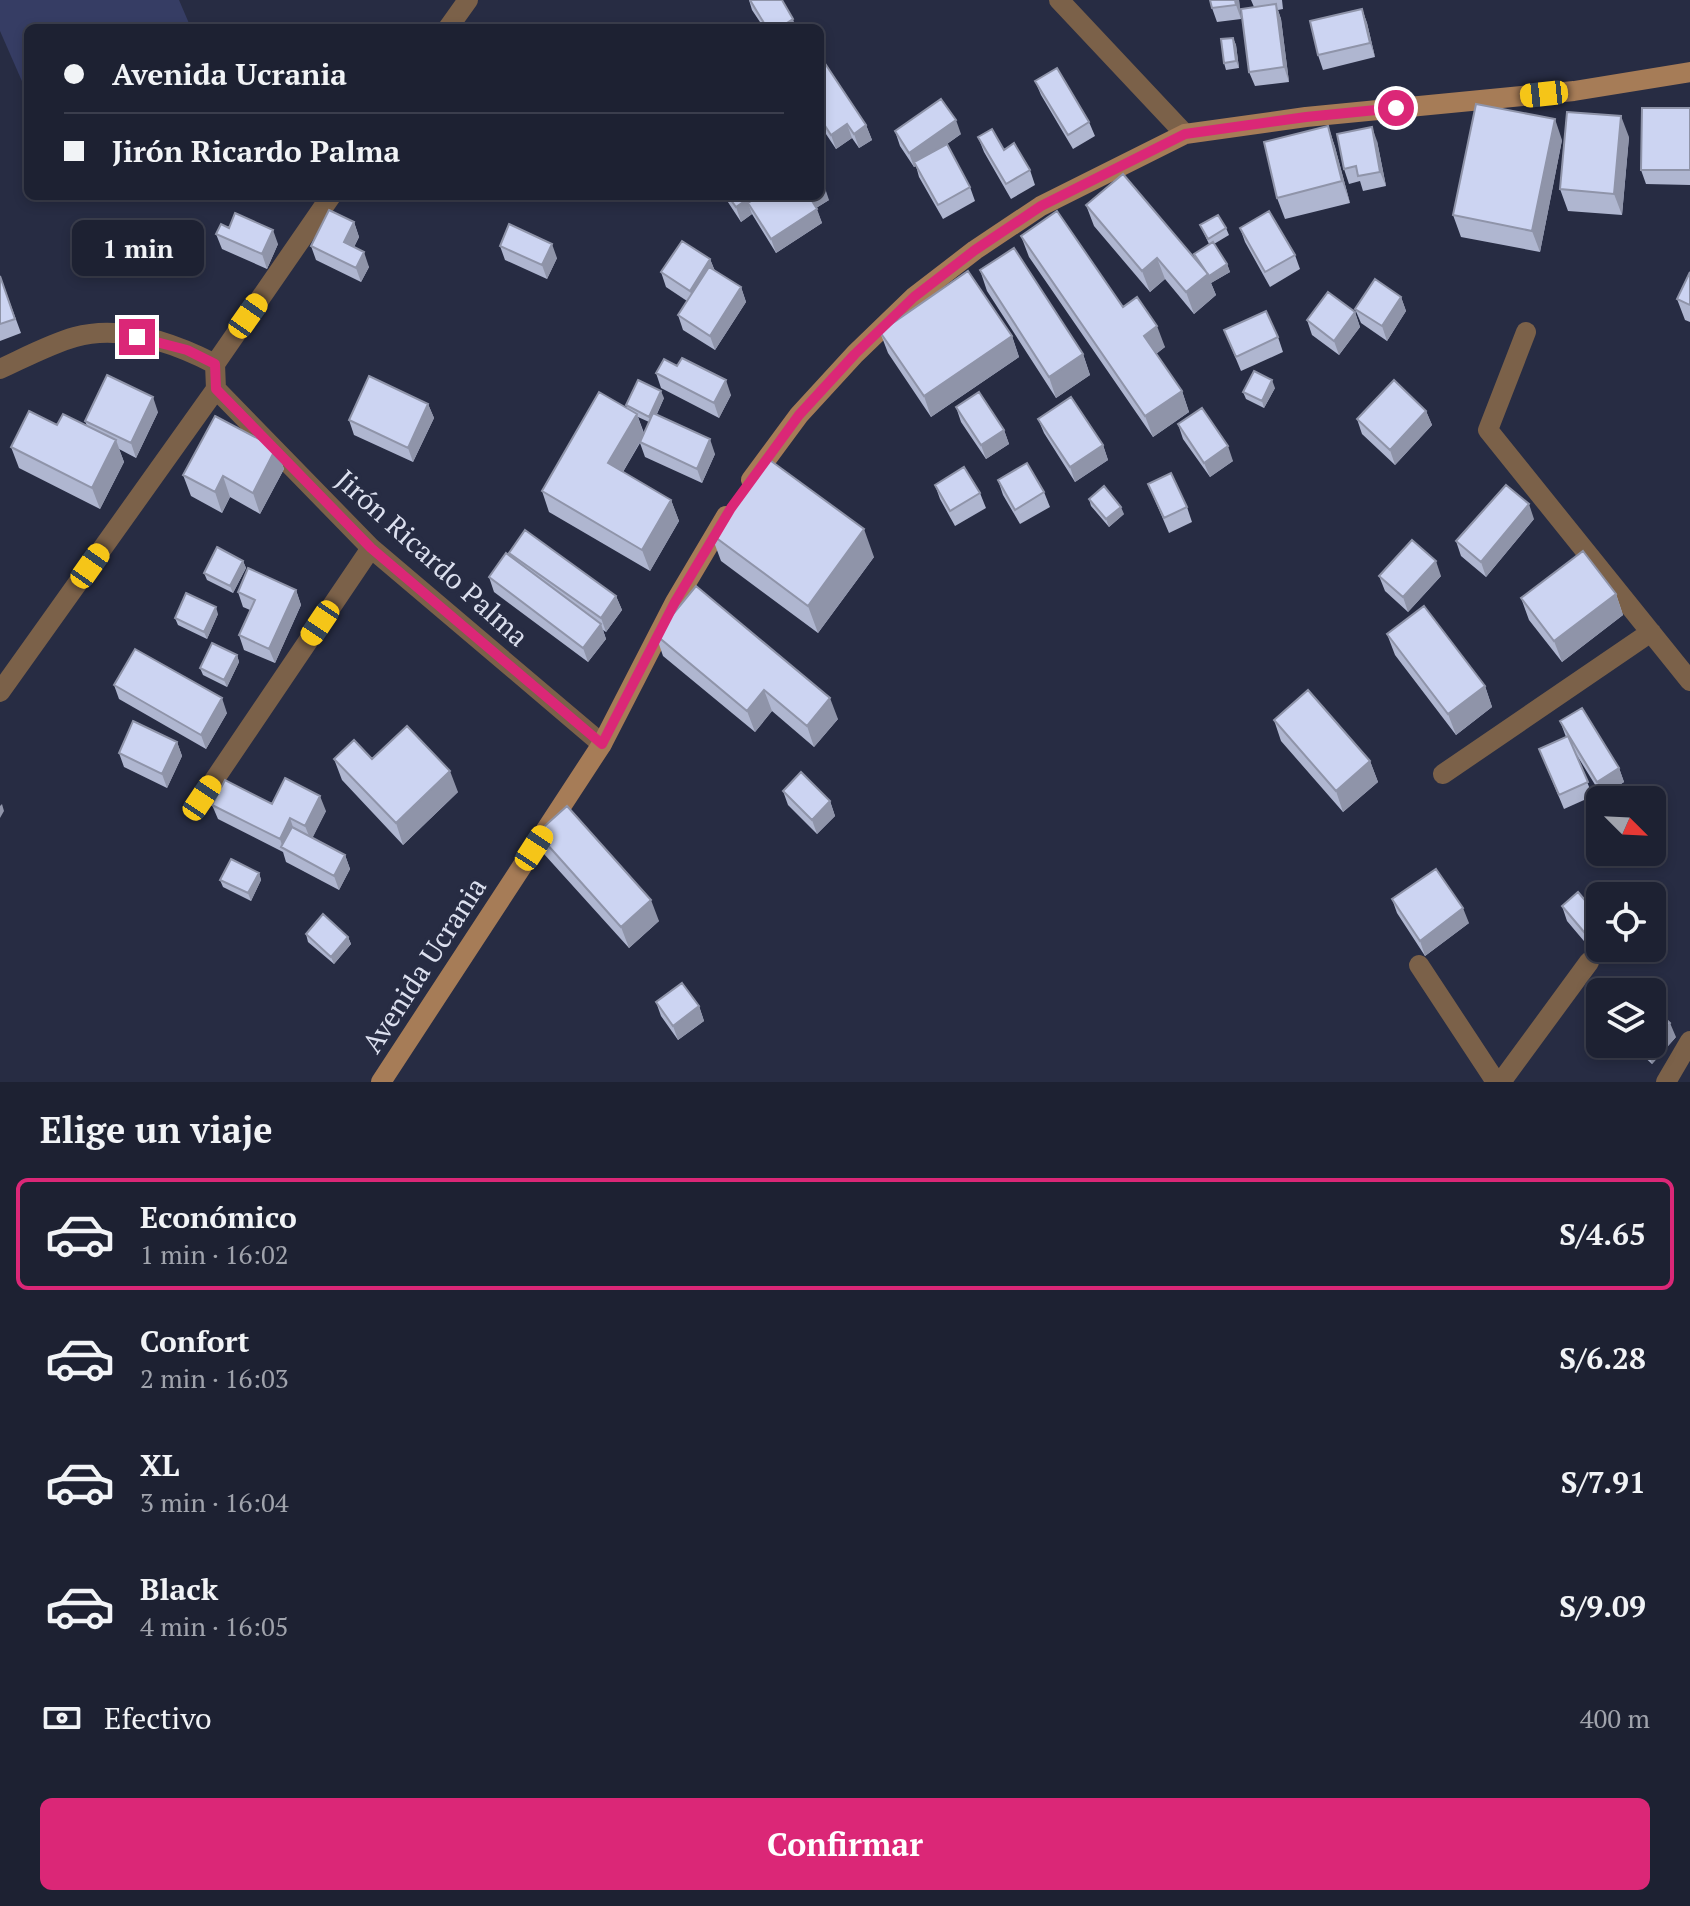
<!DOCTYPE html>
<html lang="es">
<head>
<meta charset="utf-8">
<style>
	body { margin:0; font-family:"PT Serif",serif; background:#25293a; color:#f1f3f6; height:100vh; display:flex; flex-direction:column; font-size:30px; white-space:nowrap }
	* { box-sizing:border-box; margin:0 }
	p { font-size:26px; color:#a0a3ac }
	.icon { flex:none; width:44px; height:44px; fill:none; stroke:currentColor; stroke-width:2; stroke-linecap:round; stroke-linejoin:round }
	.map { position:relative; height:1082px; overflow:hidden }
	.details { display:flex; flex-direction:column; background:#1d2132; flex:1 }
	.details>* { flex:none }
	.top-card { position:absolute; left:24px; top:24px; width:800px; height:176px; border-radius:12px; box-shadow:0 4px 12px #0003,0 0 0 2px #3b3e4d; display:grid; align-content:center; height:176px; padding:0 40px; background:#1d2132 }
	.needle { width:52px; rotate:114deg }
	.fabs { position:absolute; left:1586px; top:786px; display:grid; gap:16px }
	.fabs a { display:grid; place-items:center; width:80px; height:80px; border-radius:12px; background:#1d2132; box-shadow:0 4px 12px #0003,0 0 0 2px #3b3e4d; font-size:40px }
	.end { position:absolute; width:36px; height:36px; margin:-18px; border:10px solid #db2777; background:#fff; box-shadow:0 0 0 4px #fff }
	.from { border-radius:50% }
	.bubble { position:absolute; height:56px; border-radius:12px; background:#1d2132; box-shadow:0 4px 12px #0003,0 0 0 2px #3b3e4d; font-size:26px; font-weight:700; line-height:56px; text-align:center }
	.car { position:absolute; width:24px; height:48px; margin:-24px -12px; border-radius:10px; box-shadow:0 0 6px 2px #0007; background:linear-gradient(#f5c518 24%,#345 0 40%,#f5c518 0 76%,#345 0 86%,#f5c518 0) }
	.top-card b { display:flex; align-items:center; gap:28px; height:76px; font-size:30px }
	.top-card b+b { border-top:2px solid #3b3e4d }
	.top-card i { width:20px; height:20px; background:#f1f3f6 }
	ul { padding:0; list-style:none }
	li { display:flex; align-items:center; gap:24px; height:112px; margin:0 16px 12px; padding:0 24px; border:4px solid transparent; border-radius:12px }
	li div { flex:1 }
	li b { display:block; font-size:30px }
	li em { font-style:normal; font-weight:700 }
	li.selected { border-color:#db2777 }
	li>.icon { width:72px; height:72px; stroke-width:1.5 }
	h2 { padding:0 40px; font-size:36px; line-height:96px }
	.pay { display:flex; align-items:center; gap:20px; height:88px; padding:0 40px; font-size:30px }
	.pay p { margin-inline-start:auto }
	.primary-button { display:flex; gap:16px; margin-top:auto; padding:16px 40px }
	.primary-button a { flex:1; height:92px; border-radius:12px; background:#db2777; color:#fff; font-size:32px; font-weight:700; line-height:92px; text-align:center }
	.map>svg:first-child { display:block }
</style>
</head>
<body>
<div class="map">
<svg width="1690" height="1082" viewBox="0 0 1690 1082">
	<rect width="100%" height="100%" fill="#272c43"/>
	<path fill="#363d64" d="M0 0H179L191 28H28V95L0 31Z"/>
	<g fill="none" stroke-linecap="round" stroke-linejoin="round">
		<path stroke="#7b6149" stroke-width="20" d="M1059 0 1185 134
			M448 28 468 0
			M1526 332 1488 430 1690 681
			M215 364 331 196
			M0 369C24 358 50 344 75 337 122 324 174 343 215 364L216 389 371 548 602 744
			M0 692 216 389
			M1443 774 1651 632
			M202 798 371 548
			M1419 965 1496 1082
			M1501 1082 1589 962
			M1666 1082 1690 1041"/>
		<path stroke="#a67c57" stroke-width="20" d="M751 480 799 415 855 354 914 297 975 250 1041 206 1185 134 1306 117 1574 91 1690 72
			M381 1082 602 744 675 602 726 516"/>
	</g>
	<path fill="#afb6d0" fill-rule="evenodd" d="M749 0H783L782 1 796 28H764L752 10Z
		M1210 0H1239L1241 19 1217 22 1212 8Z
		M1251 0H1282L1283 9 1278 10 1281 19 1289 82 1255 86 1249 72 1254 7Z
		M1362 9 1367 23 1375 57 1323 70 1318 55Z
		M1233 38 1236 45 1239 68 1226 70 1224 63Z
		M820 56 866 125 872 140 859 148 852 138 836 149 820 125Z
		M1035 81 1089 122 1095 136 1073 149 1041 95Z
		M1690 108V185L1646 184 1641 170Z
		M1328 126 1335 147 1350 203 1285 219 1277 198Z
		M895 131 961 134 947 144 970 187 975 201 943 219 919 177 916 166 914 167 900 146Z
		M978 137 1004 150 1030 170 1035 185 1011 199 984 152Z
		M1629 137 1622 215 1568 211 1560 189Z
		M1562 140 1540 252 1461 237 1453 215Z
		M1377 141 1386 186 1363 191 1360 181 1349 184 1344 169Z
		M225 196H240L237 202Z
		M724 196H820L829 200 816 208 822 223 776 253 752 214 741 222Z
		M1086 205 1196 260 1194 254 1209 244 1200 225 1226 228 1229 235 1214 244 1227 264 1230 272 1211 283 1216 295 1194 314 1165 279 1150 292 1094 226Z
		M354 222 359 237 354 247 369 267 361 282 316 260 311 246Z
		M229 228 278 244 267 269 222 249 216 234Z
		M1240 228 1295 255 1300 269 1270 287 1245 242Z
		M1021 236 1123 307 1165 347 1156 354 1182 391 1189 412 1153 437 1029 257Z
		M500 246 557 258 547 279 505 260Z
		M710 259 715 271 741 287 746 302 715 350 683 330 678 315 687 301 666 287 661 272Z
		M980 270 1083 354 1090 375 1056 398 987 291Z
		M1690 272V322L1685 320 1677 299Z
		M0 276 21 333 0 341Z
		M1401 297 1406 311 1387 341 1361 323 1355 309Z
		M1355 312 1360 327 1339 355 1312 335 1307 320Z
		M1224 330 1278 337 1283 352 1241 371Z
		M880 332 1012 336 1019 357 931 417 888 353Z
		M677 366 731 395 719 418 661 388 656 373Z
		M1275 388 1264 408 1246 399 1243 392Z
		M664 398 657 414 715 454 702 483 645 457 640 443 623 472 671 500 679 521 650 571 549 512 542 491 627 408 626 405ZM638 417 649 422 644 433Z
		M428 404 434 418 413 462 354 435 349 420Z
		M956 407 1004 430 1009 444 986 459 961 422Z
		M1426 411 1432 425 1395 465 1362 434 1357 419Z
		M158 412 136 458 119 449 124 462 100 509 19 468 11 447 57 425 87 426 85 421Z
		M1038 419 1103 445 1108 460 1075 482 1044 433Z
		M1178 424 1233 461 1210 477 1183 439Z
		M276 448 284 469 260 514 230 497 222 513 191 496 183 475Z
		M998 480 1044 492 1050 507 1020 524 1003 495Z
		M1148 484 1187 507 1192 522 1169 533Z
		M935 485 980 493 986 508 955 526 940 499Z
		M1089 499 1124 514 1109 527 1091 506Z
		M1534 519 1486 577 1461 556 1456 541Z
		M711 534 874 557 818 633 721 561Z
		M509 553 616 596 622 610 606 632 603 630 606 639 588 662 494 592 489 577 510 556Z
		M243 561 246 568 233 593 207 580 204 573Z
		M1379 576H1441L1408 612 1385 591Z
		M296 590 301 605 275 663 244 650 239 635 250 610 243 607 238 592Z
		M1616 594 1623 615 1562 662 1529 620 1521 598Z
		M218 614 207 639 178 625 175 618Z
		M1387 634 1485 686 1492 707 1456 735 1395 655Z
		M656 635 838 719 814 747 772 711 755 732 663 656Z
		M237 655 239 662 227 687 203 675 200 668Z
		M114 685 227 713 206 749 119 699Z
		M1274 720 1370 761 1378 782 1343 812 1281 741Z
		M1560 721 1619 768 1624 782 1602 796 1573 749 1593 796 1564 809 1539 749 1566 737Z
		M177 742 182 756 167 788 124 767 119 753Z
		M334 759H372L458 792 403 845 342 780Z
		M783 791 830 801 835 816 817 834 788 805Z
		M272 804 326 811 312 838 345 855 350 869 339 890 286 862 283 852 218 819 212 805Z
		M537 833 659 921 629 948 544 854Z
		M259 873 261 880 251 901 223 887 220 880Z
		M1578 892 1600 960 1567 921 1562 906Z
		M1392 899 1469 923 1425 956 1397 913Z
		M306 934 348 937 351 944 334 964 308 942Z
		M656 1002 699 1006 704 1021 678 1040 661 1016Z
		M1676 1037 1652 1064 1630 1044H1652Z"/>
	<path fill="#8f94a9" d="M1235 0H1239L1241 19 1236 5Z
		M1276 4 1281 19 1289 82 1284 67Z
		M1362 9 1367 23 1375 57 1370 43Z
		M793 19 796 28H779Z
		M1233 38 1236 45 1239 68 1236 61Z
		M1621 116 1629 137 1622 215 1614 194Z
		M1555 119 1562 140 1540 252 1532 231Z
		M956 120 961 134 916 166 914 162 916 166 914 167 909 153Z
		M847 124 852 138 836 149 831 135Z
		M866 125 872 140 859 148 854 134Z
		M1328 126 1335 147 1350 203 1342 181Z
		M1372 127 1377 141 1386 186 1380 172Z
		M824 185 829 200 813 210 808 196H820V188Z
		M752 196H779L748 203 752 214 741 222 736 207Z
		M817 209 822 223 776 253 771 239Z
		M354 222 359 237 349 257 344 242Z
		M273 230 278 244 267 269 262 254Z
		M552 244 557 258 547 279 542 265Z
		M364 252 369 267 361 282 356 268Z
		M1157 258 1165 279 1150 292 1142 271Z
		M710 259 716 274 695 306 690 291Z
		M1227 264 1230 272 1211 283 1216 295 1194 314 1186 292 1208 274Z
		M741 287 746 302 715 350 710 336Z
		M1401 297 1406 311 1387 341 1382 326Z
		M1355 312 1360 327 1339 355 1334 341Z
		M1157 326 1165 347 1152 357 1144 336Z
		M1012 336 1019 357 931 417 924 396Z
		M1083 354 1090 375 1056 398 1049 377Z
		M726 380 731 395 719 418 714 403Z
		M1272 380 1275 388 1264 408 1262 401Z
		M661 391 664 398 652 424 649 417Z
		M1182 391 1189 412 1153 437 1145 416Z
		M153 397 158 412 136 458 131 443Z
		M428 404 434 418 413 462 408 448Z
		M1426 411 1432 425 1395 465 1390 450Z
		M637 414 644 435 616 484 608 463Z
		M1004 430 1009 444 986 459 981 445Z
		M710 439 715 454 702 483 697 469Z
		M116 440 124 462 100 509 92 488Z
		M1103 445 1108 460 1075 482 1070 467Z
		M1228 446 1233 461 1210 477 1204 463Z
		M276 448 284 469 260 514 253 493Z
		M223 476 230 497 222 513 215 492Z
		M671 500 679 521 650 571 642 550Z
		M1529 504 1534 519 1486 577 1481 562Z
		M1121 507 1124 514 1109 527 1106 519Z
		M864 529 874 557 818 633 808 606Z
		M243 561 246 568 233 593 230 586Z
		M1436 561 1441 576 1408 612 1403 597Z
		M296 590 301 605 275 663 269 649Z
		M1616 594 1623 615 1562 662 1554 641Z
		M616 596 622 610 606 632 601 618Z
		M216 607 218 614 207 639 204 632Z
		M601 624 606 639 588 662 583 648Z
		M237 655 239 662 227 687 224 680Z
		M1485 686 1492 707 1456 735 1448 714Z
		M764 690 772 711 755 732 747 711Z
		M222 698 227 713 206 749 201 735Z
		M830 698 838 719 814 747 807 726Z
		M177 742 182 756 167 788 162 774Z
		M1370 761 1378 782 1343 812 1336 791Z
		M1619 768 1624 782 1602 796 1597 782Z
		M450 771 458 792 403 845 396 823Z
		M320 796 326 811 311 841 305 826Z
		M830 801 835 816 817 834 812 820Z
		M2 804 4 811 0 818V806Z
		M290 818 295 833 283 848 280 839Z
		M345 855 350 869 339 890 334 876Z
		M259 873 261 880 251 901 248 893Z
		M651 900 659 921 629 948 621 927Z
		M1463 908 1469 923 1425 956 1420 941Z
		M348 937 351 944 334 964 331 957Z
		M1600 941V948H1614L1600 960 1595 945Z
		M699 1006 704 1021 678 1040 673 1026Z
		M1670 1023 1676 1037 1652 1064 1647 1049Z"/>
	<path fill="#ccd4f2" stroke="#8f94a9" stroke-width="2" d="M750 0H782L793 19 779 28H767Z
		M1210 0H1235L1236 5 1212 8Z
		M1276 4 1284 67 1249 72 1241 9Z
		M1362 9 1370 43 1318 55 1310 21Z
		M1233 38 1236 61 1224 63 1221 39Z
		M820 56 866 125 854 134 847 124 831 135 820 118Z
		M1057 68 1089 122 1068 135 1035 81Z
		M941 99 956 120 909 153 895 131Z
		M1476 104 1555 119 1532 231 1453 215Z
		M1642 108H1690V170H1641Z
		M1567 112 1621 116 1614 194 1560 189Z
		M1328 126 1342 181 1277 198 1264 142Z
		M1372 127 1380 172 1358 176 1356 166 1344 169 1337 134Z
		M992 129 1004 150 1014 143 1030 170 1006 184 978 137Z
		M947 144 970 187 938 205 914 162Z
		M1123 174 1208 274 1186 292 1157 258 1142 271 1086 205Z
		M728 196H752L736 207Z
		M759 196H809L817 209 771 239 748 203Z
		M329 210 354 222 344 242 364 252 356 268 311 246Z
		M1057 211 1123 307 1137 297 1157 326 1144 336 1182 391 1145 416 1021 236Z
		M1269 211 1295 255 1265 272 1240 228Z
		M235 213 273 230 262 254 216 234 221 224 229 228Z
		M1218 215 1226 228 1208 239 1200 225Z
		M509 224 552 244 542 265 500 246Z
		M682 241 710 259 690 291 661 272Z
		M1213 242 1227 264 1209 276 1194 254Z
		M1014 248 1083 354 1049 377 980 270Z
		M709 267 741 287 710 336 678 315Z
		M968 271 1012 336 924 396 880 332Z
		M1690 272V305L1677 299Z
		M0 276 15 319 0 324Z
		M1375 279 1401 297 1382 326 1355 309Z
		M1328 292 1355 312 1334 341 1307 320Z
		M1266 311 1278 337 1236 357 1224 330Z
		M682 358 726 380 714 403 656 373 664 359 677 366Z
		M1254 371 1272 380 1262 401 1243 392Z
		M107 375 153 397 131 443 85 421Z
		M369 376 428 404 408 448 349 420Z
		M638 380 661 391 649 417 626 405Z
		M1394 380 1426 411 1390 450 1357 419Z
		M599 392 637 414 608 463 671 500 642 550 542 491Z
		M979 392 1004 430 981 445 956 407Z
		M1071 397 1103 445 1070 467 1038 419Z
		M1202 408 1228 446 1204 463 1178 424Z
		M29 411 57 425 63 414 116 440 92 488 11 447Z
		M653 413 710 439 697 469 640 442Z
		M215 416 276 448 253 493 223 476 215 492 183 475Z
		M767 458 864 529 808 606 711 534Z
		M1027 463 1044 492 1015 510 998 480Z
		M964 467 980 493 950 511 935 485Z
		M1171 473 1187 507 1164 518 1148 484Z
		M1506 485 1529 504 1481 562 1456 541Z
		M1104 486 1121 507 1106 519 1089 499Z
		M525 530 616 596 601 618 509 553Z
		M1412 540 1436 561 1403 597 1379 576Z
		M217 547 243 561 230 586 204 573Z
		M1583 551 1616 594 1554 641 1521 598Z
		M506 553 601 624 583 648 489 577Z
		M248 568 296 590 269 649 239 635 255 600 238 592Z
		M696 586 830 698 807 726 764 690 747 711 656 635Z
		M186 593 216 607 204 632 175 618Z
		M1424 606 1485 686 1448 714 1387 634Z
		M212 643 237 655 224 680 200 668Z
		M135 649 222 698 201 735 114 685Z
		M1308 690 1370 761 1336 791 1274 720Z
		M1582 708 1619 768 1597 782 1560 721Z
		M133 721 177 742 162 774 119 753Z
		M407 726 450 771 396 823 334 759 354 740 372 759Z
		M1568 736 1588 782 1559 795 1539 749Z
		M801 772 830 801 812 820 783 791Z
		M285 778 320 796 305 826 290 818 280 839 212 805 225 780 272 804Z
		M567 806 651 900 621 927 537 833Z
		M292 827 345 855 334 876 281 847Z
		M231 859 259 873 248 893 220 880Z
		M1436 869 1463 908 1420 941 1392 899Z
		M1578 892 1600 918V941L1595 945 1562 906Z
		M323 914 348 937 331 957 306 934Z
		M1621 979 1636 992H1610Z
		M682 983 699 1006 673 1026 656 1002Z
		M1652 1006 1670 1023 1652 1044Z
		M1641 1044H1652L1647 1049Z"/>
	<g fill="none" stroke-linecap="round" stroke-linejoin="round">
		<path stroke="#db2777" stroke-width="10" d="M137 337 187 350 215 364 216 389 371 548 602 744 675 602 731 508 799 415 855 354 914 297 975 250 1041 206 1185 134 1306 117 1396 108"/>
	</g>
	<g text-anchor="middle" stroke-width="8" stroke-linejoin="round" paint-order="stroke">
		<g font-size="28" fill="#dbdfee" stroke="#272c43">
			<text transform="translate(432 558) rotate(42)" y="10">Jirón Ricardo Palma</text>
			<text transform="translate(424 965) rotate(-57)" y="10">Avenida Ucrania</text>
		</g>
	</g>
</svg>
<div class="fabs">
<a><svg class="needle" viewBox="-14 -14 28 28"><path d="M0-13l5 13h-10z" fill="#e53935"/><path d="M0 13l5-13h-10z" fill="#a0a3ac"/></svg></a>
<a><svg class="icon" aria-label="locate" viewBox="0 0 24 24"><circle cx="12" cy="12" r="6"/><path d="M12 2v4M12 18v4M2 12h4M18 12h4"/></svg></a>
<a><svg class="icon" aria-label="layers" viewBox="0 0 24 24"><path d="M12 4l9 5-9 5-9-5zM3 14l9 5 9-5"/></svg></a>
</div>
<i class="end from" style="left:1396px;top:108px"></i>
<i class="end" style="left:137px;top:337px"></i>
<div class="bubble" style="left:72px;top:220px;width:132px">1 min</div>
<i class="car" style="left:1544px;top:94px;rotate:264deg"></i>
<i class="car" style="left:248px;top:316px;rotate:35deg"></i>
<i class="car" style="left:90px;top:566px;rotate:35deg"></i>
<i class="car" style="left:320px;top:623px;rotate:214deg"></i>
<i class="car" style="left:202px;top:798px;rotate:34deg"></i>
<i class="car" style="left:534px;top:848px;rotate:33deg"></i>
<div class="top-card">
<b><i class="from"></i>Avenida Ucrania</b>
<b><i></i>Jirón Ricardo Palma</b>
</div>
</div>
<section class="details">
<h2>Elige un viaje</h2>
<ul>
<li class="selected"><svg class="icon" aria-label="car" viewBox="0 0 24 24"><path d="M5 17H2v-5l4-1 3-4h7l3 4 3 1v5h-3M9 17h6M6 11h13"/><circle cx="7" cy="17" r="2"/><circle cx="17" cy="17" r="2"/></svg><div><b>Económico</b><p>1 min · 16:02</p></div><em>S/4.65</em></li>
<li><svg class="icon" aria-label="car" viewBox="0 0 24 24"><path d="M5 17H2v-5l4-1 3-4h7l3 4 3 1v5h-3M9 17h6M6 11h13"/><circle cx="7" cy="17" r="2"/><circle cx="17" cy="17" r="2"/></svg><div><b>Confort</b><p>2 min · 16:03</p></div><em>S/6.28</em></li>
<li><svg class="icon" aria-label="car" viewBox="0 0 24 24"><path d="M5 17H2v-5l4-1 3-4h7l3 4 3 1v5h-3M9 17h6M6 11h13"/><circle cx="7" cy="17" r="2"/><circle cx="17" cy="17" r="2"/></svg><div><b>XL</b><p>3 min · 16:04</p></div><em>S/7.91</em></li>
<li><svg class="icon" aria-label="car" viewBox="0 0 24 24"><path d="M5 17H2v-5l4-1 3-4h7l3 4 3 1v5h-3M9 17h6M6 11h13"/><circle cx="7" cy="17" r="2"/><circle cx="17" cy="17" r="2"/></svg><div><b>Black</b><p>4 min · 16:05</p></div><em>S/9.09</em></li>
</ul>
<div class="pay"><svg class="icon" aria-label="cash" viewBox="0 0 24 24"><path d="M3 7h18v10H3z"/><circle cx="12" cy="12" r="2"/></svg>Efectivo<p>400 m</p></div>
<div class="primary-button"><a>Confirmar</a></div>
</section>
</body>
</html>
